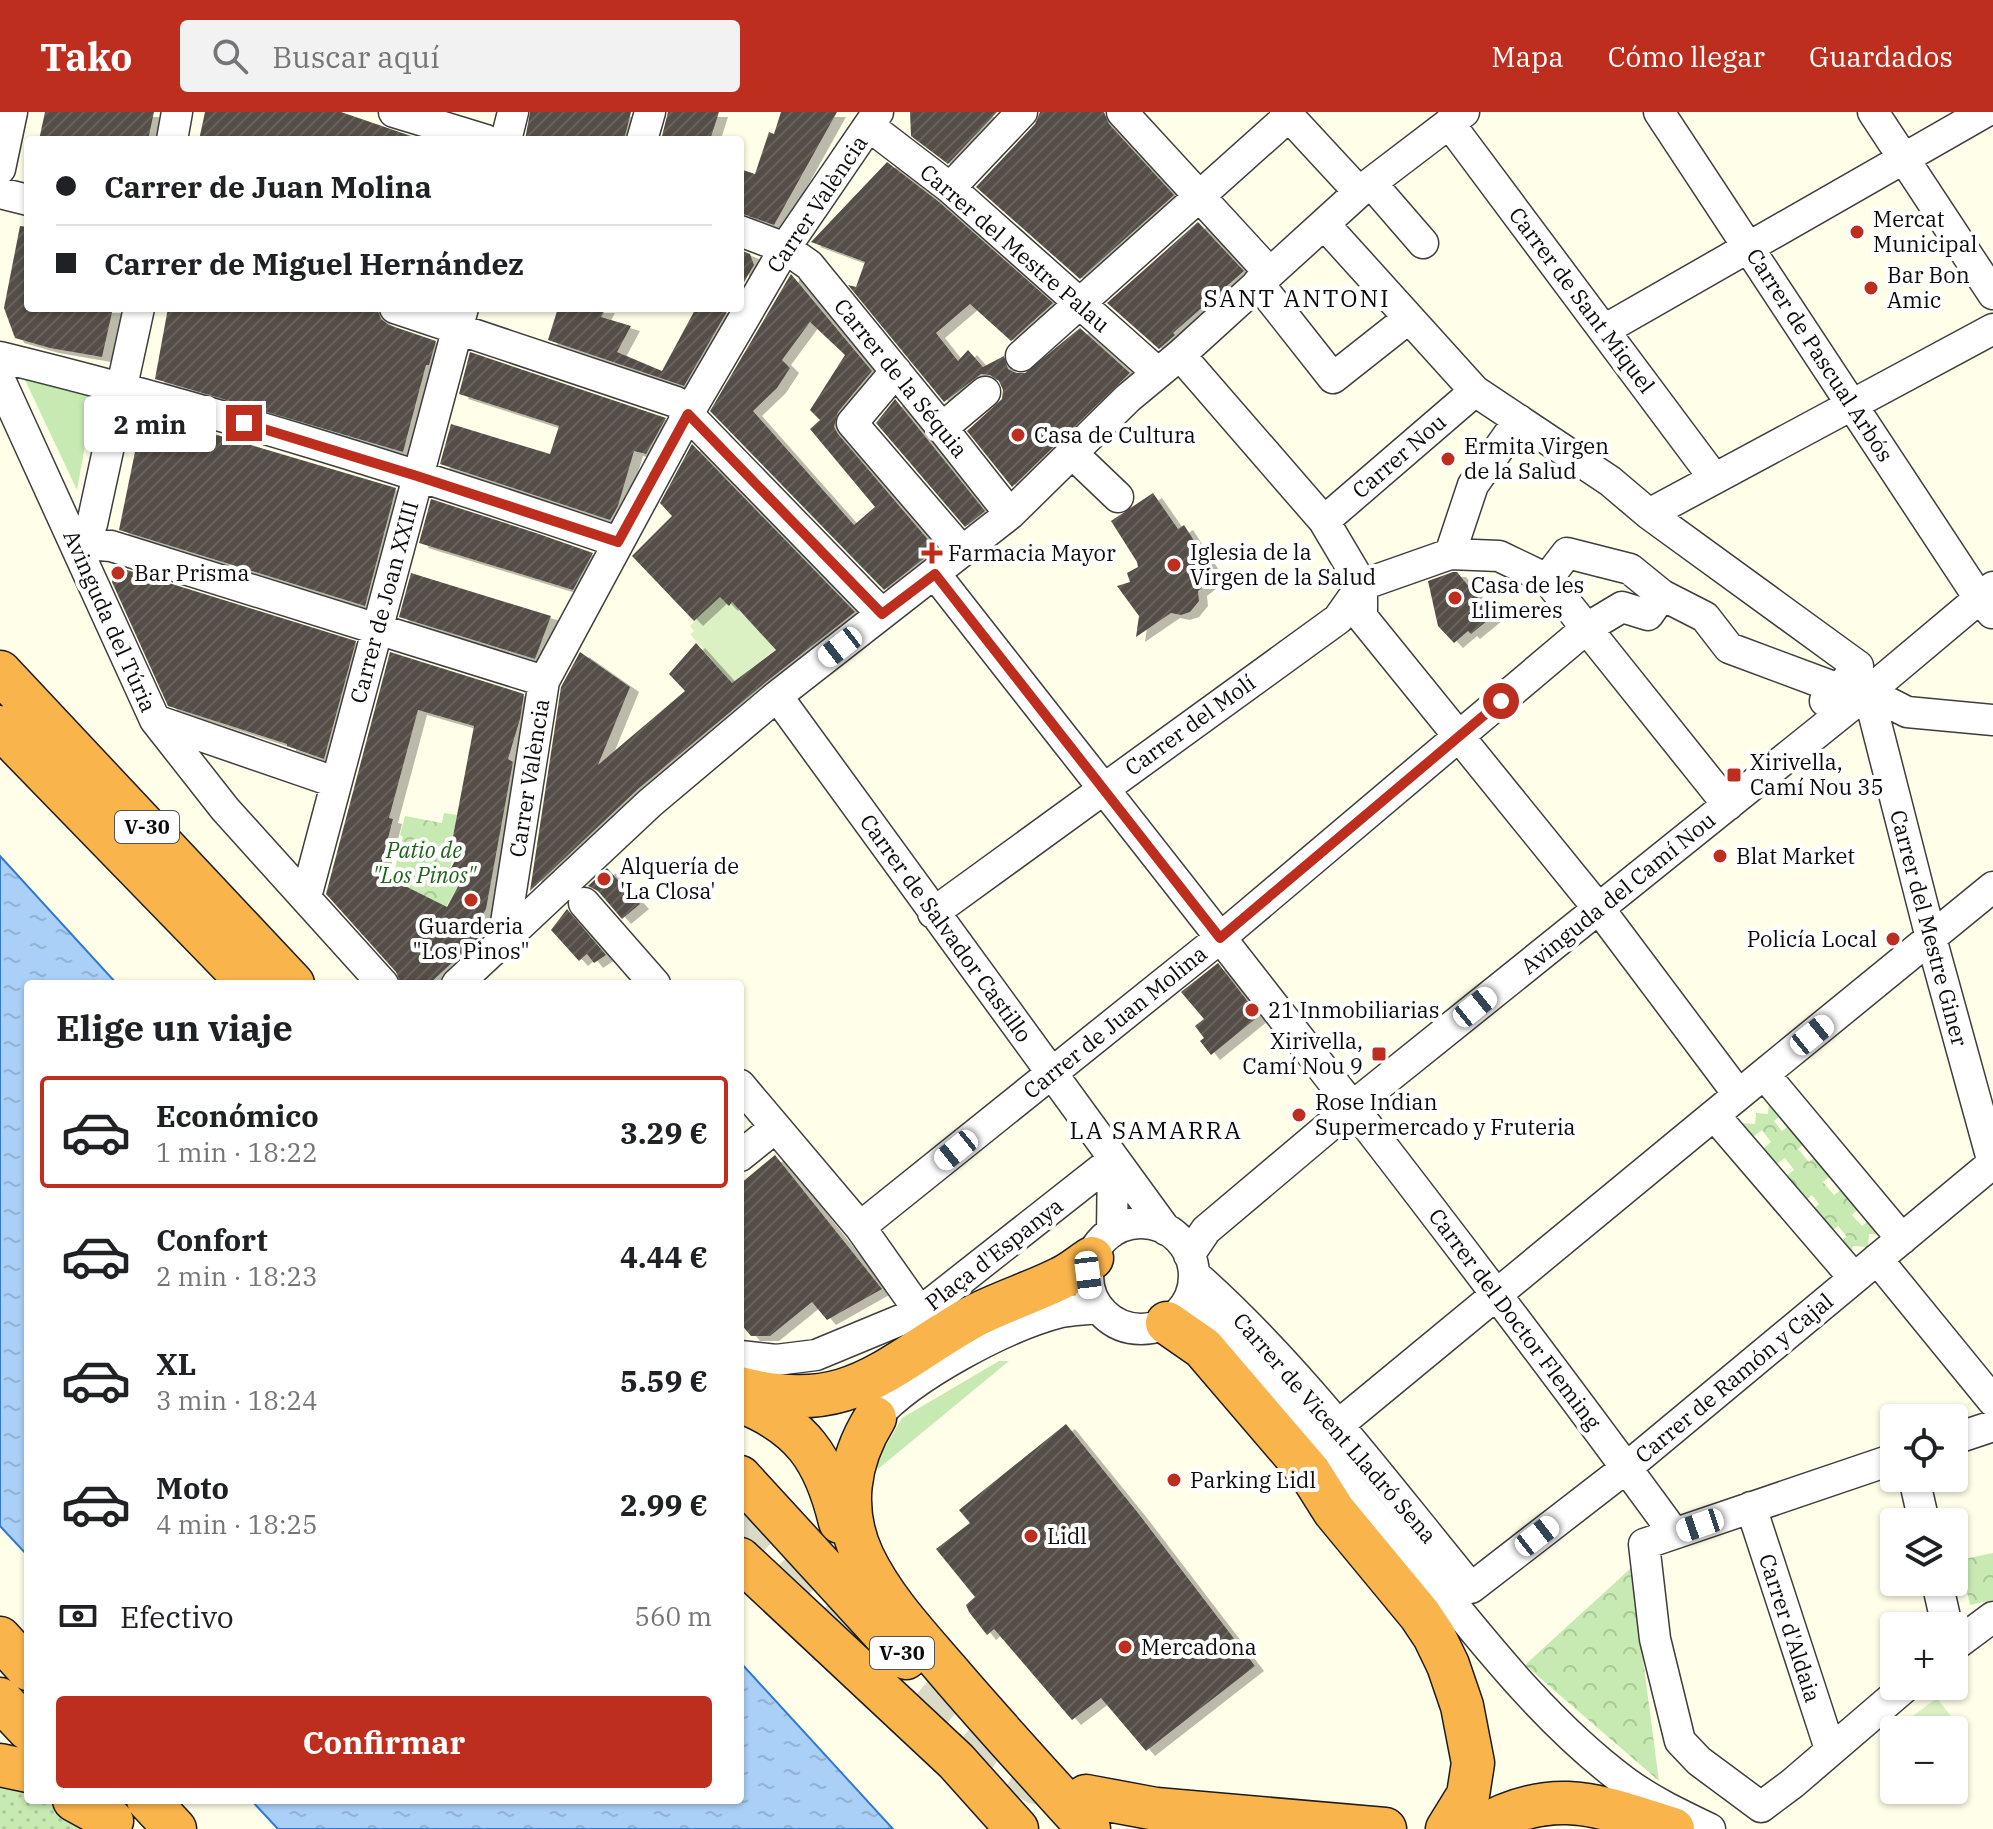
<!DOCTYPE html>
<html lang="es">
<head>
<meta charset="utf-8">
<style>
	body { margin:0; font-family:"IBM Plex Serif",serif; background:#f2f2f2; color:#202124; height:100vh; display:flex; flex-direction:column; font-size:30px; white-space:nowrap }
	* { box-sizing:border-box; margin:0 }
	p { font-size:26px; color:#757577 }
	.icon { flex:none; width:44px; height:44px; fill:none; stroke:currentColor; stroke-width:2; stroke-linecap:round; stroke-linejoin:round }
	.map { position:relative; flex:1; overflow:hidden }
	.sheet { position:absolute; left:24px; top:868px; width:720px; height:824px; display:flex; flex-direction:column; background:#fff; border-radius:8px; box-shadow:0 2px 6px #0004 }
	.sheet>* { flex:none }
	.hud { position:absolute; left:24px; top:24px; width:720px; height:176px; border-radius:8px; box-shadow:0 2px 6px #0004; display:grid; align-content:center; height:176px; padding:0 32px; background:#fff }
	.tools { position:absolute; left:1880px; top:1292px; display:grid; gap:16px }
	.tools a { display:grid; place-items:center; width:88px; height:88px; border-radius:8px; background:#fff; box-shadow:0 2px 6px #0004; font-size:40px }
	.end { position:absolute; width:36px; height:36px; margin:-18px; border:10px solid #be2e1f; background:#fff; box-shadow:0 0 0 4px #fff }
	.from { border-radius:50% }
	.bubble { position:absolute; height:56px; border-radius:8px; background:#fff; box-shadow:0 2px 6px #0004; font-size:26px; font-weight:700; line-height:56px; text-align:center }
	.car { position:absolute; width:24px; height:48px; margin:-24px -12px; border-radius:10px; box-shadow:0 0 6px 2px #0007; background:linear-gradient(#fff 24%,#345 0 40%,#fff 0 76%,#345 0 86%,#fff 0) }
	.hud b { display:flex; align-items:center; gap:28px; height:76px; font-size:30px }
	.hud b+b { border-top:2px solid #e0e0e0 }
	.hud i { width:20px; height:20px; background:#202124 }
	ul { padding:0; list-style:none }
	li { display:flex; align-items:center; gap:24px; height:112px; margin:0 16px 12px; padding:0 16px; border:4px solid transparent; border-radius:8px }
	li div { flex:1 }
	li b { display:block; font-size:30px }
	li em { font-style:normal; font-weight:700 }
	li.active { border-color:#be2e1f }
	li>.icon { width:72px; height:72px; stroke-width:1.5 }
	h2 { padding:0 32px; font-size:36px; line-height:96px }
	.pay { display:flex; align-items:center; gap:20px; height:88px; padding:0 32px; font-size:30px }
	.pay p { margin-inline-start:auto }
	.cta { display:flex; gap:16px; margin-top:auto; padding:16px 32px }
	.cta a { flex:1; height:92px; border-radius:8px; background:#be2e1f; color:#fff; font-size:32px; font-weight:700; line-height:92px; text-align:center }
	header { display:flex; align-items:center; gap:48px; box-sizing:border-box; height:112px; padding:0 40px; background:#be2e1f; color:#fff }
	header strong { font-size:38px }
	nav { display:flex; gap:44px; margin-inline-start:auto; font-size:28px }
	.search { width:560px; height:72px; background:#f2f2f2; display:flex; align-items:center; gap:20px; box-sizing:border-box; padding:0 28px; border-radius:8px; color:#757577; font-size:30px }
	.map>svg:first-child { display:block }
</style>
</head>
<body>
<header>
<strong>Tako</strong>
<div class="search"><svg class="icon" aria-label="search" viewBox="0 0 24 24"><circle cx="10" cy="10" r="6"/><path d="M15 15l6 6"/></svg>Buscar aquí</div>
<nav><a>Mapa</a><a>Cómo llegar</a><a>Guardados</a></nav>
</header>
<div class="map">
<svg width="1993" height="1717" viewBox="0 0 1993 1717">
	<defs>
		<pattern id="grass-dots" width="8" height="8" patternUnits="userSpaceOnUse" patternTransform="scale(2)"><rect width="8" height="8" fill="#c7eab2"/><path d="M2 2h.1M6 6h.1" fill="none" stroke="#aac798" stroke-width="1.8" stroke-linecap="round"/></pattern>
		<pattern id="park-crowns" width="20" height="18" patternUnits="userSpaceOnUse" patternTransform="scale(2)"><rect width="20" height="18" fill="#c7eab2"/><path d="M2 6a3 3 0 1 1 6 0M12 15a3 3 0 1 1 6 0" fill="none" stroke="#aac798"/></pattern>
		<pattern id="water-ripples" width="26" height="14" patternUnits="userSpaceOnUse" patternTransform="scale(2)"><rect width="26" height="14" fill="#abd0f8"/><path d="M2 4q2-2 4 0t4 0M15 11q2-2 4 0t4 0" fill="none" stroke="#92b1d3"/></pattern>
		<pattern id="building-hatch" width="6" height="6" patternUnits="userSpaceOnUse" patternTransform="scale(2)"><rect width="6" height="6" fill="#544e47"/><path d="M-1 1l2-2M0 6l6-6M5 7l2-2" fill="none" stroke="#68635d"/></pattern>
		<filter id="shadow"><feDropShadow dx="9" dy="5" stdDeviation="0" flood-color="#0004"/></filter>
	</defs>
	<rect width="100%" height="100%" fill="#fffee8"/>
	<path fill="url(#grass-dots)" d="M0 1666 28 1671V1688H57L86 1717H0Z"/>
	<path fill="url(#park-crowns)" d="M444 701 457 703 450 739 454 741 449 760 462 767 446 795 392 768 403 725 400 723 405 704 442 711Z
		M1769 989 1787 999 1774 1009 1782 1019 1795 1008 1810 1027 1798 1037 1809 1050 1820 1041 1835 1060 1823 1070 1834 1083 1847 1073 1863 1093 1852 1103 1862 1114 1874 1104 1882 1122H1869L1868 1135 1853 1134 1850 1145 1835 1135 1847 1125 1838 1114 1826 1124 1808 1101 1819 1092 1812 1083 1800 1092 1781 1068 1794 1058 1785 1046 1773 1054 1761 1039 1771 1030 1762 1018 1749 1028 1741 1018 1742 1011 1755 1012 1756 1001 1768 1002Z
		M1993 1441V1488L1970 1493 1960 1448Z
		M1631 1456 1659 1669 1525 1553Z"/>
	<path fill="#c7eab2" d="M25 266 94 283 77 378 25 268Z
		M999 1249H1009L878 1357 876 1351 902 1306Z"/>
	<path fill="#dbf1c4" d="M696 459 728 493 732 490 776 537 732 571 690 522 694 519 690 514 708 495Z
		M1937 1586 1960 1616 1954 1620V1618H1894Z"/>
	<path fill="url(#water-ripples)" stroke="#307ad1" stroke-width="2" d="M0 744 117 872H28V1444L0 1414Z
		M740 1550 893 1717H278L251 1688H740Z"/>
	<path fill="url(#building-hatch)" fill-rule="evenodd" filter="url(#shadow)" d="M45 0H154L148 28H39Z
		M205 0H341L414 25V28H199Z
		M530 0H631L624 28H525Z
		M668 0H719L710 28H661Z
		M781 0H837L774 113 740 101V57L755 62 769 20 774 22Z
		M910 0H997L948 52 911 24Z
		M1040 0H1104L1109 12 1174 83 1080 167 976 75 1035 12Z
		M887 50 939 90 1053 191 1011 229 970 192 936 221 958 249 968 238 983 255 1004 244 1008 257 1016 261H1025L1080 216 1130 261 1012 375 967 319 1002 287 1003 278 999 269 990 263 981 262 944 290 848 173 856 175 865 150 811 130Z
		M1198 110 1244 159 1173 221 1175 223 1159 237 1107 191Z
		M20 114 28 115V196H113L102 245 50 236 15 226 4 196Z
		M740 138 750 142 754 153 740 177Z
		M791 162 872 259 838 300 834 315 838 322 936 437 884 478 710 299ZM810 210 845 243 810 298 820 308 810 317 875 395 854 413 753 299 777 276 790 256 782 248Z
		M168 196H377L381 207 389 213 436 229 429 253H426L403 340 155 267Z
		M558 196H606L601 205 631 214 617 240 662 259 696 196H729L684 274 548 228Z
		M470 240 666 306 646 342 634 339 618 394 610 408 440 352 451 312 550 342 559 314 459 282Z
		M895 287 985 399 965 415 876 311Z
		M143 301 396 376 365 494 119 418Z
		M692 332 855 500 766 570 638 677 530 779 561 575 580 540 630 575 598 653 685 579 669 562 696 531 732 571 776 538 732 490 729 494 720 485 694 509 632 444 672 404 660 391Z
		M1153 381 1178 417 1184 413 1217 464 1198 479 1199 489 1190 500 1181 503 1171 501 1136 525 1139 504 1117 474 1130 470 1127 461 1138 455 1137 450 1111 409Z
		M431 387 536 421 593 441 573 478 419 431Z
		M114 454 356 529 324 647 287 634V632L168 594 112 470Z
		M1453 460H1457L1493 504 1471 522 1468 519 1454 531 1438 514 1428 469Z
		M411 461 551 504 535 547 399 505Z
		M390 540 524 582 520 607 508 647 513 650 486 797 478 812 483 814 481 824 429 872H401L396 860 326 782ZM418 598 474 614 450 740 459 741 449 760 462 767 447 795 379 761 393 707 389 706Z
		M607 756 640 792 622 807 598 779 588 774Z
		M567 797 606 843 594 851 587 842 579 849 551 818Z
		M1218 851 1259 904 1211 943 1200 929 1204 926 1195 914 1204 907 1181 880Z
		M775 1043 882 1177 827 1208 812 1190 770 1224H751L740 1211V1072Z
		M1066 1312 1138 1401 1255 1554 1146 1639 1101 1586 1072 1608 994 1517 987 1523 969 1500 966 1493 975 1485 936 1437 970 1411 959 1398Z"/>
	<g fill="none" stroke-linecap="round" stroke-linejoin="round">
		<path stroke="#dadac7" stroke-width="42" stroke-dasharray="42 21" stroke-linecap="butt" d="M740 1403 894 1568 964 1629 1036 1671 1050 1674"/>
		<defs>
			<path id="minor" d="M394 0 486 28
				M1122 0 1269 160
				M1285 0 1359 80
				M1659 0 1979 486 1992 501
				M1873 0 1993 182
				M1449 11 1714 366
				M869 14 950 76 1158 261
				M172 28 177 0
				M506 28 513 0
				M642 28 650 0
				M0 57 12 0
				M1371 71 1423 131
				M950 76 1022 0
				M0 81 28 88
				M1324 112 1475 279 1610 369 1649 402 1858 554 1839 577 1825 589
				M740 119 785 136 809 153 942 316 1010 402
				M1258 171 1333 266 1409 206
				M395 196 676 290 882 502
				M1604 218 1985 0
				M1180 243 1324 409 1362 473
				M1021 244 1289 4
				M0 245C209 296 415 361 618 430
				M896 259 852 311 962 439
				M0 268 155 608 225 697 383 872
				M942 316 985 280
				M1073 342 1118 385
				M1649 402 1993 217
				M1324 409 1475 279
				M75 431 111 434 544 569
				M75 431 92 412 139 196
				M1450 442 1473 373 1519 308
				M935 462C1184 780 1436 1095 1674 1421
				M1547 467 1567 441 1630 457 1662 483
				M1362 473V505L1606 806 1738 982
				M1362 473 1450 442 1499 444 1547 467 1728 693
				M1868 580 1931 826 1993 1051
				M1868 580 1907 600 1993 608
				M777 584 1166 1118
				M155 608 335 670
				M306 785 463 196
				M584 791 655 872
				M933 801 1338 507 1362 473
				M503 830 544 569 688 302 785 136 878 0
				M457 872 650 691 777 584 1010 402 1128 286 1180 243 1359 80 1464 0
				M1764 962 1993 775
				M740 973 860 1115 920 1200
				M740 1044 775 1016
				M1088 1164a53 53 0 1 1 106 0a53 53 0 1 1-106 0Z
				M860 1115 1220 826 1587 516 1622 495 1648 503 1662 483 1705 505 1729 536 1839 577
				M1112 1120 1113 1048
				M1189 1143 1206 1118 1353 994 1868 580 1993 475
				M1877 1147 1993 1289
				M1194 1162C1298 1254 1383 1369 1471 1476L1626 1356 1993 1051
				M1854 1166 1714 1003 1764 962 1902 1127
				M1190 1186 1276 1284 1396 1431 1410 1440C1476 1520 1541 1607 1624 1669 1651 1689 1681 1703 1710 1717
				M740 1244 776 1248 816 1243 920 1200 1113 1048
				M875 1306C912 1264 1006 1214 1061 1200 1073 1198 1086 1197 1098 1196
				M1337 1314 1714 1003
				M1954 1327 1993 1314
				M1894 1347 1644 1432 1655 1527 1680 1629 1699 1649 1761 1695 1793 1671 1906 1574
				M1914 1366 1924 1410
				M1751 1395 1830 1637
				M1937 1470 1947 1514
				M1954 1534 1993 1505"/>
			<path id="highway" d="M0 560 293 872
				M0 615 250 872
				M1167 1211 1203 1236 1310 1361 1334 1399 1420 1503 1434 1524 1448 1553 1462 1594 1473 1651 1468 1683 1447 1717
				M740 1276C852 1306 888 1251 976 1203 1004 1189 1033 1180 1061 1166 1072 1161 1082 1152 1092 1146
				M740 1289C802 1313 825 1347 840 1410
				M875 1306C848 1349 841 1398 863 1445 883 1487 917 1523 947 1558 993 1612 1041 1664 1089 1717
				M740 1365 906 1546
				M740 1447 956 1649 1017 1717
				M0 1526 28 1557
				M0 1587 28 1617
				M0 1653 28 1659
				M1086 1684 1156 1697 1385 1717
				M74 1688 112 1709
				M148 1688 175 1717
				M1477 1717C1552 1673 1597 1693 1673 1717"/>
		</defs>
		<use href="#minor" stroke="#3e3e3e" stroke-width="33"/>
		<use href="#highway" stroke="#1c1c1c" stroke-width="45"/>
		<use href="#minor" stroke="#fff" stroke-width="30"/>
		<use href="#highway" stroke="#fab44c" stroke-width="42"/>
	</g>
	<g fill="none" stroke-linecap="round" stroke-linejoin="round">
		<path stroke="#be2e1f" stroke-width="10" d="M244 311 417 364 618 430 688 302 882 502 935 462 1220 826 1501 589"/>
	</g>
	<g fill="#be2e1f" stroke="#fff" stroke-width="3">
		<circle cx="1857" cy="120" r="8"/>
		<circle cx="1871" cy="176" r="8"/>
		<circle cx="1018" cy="323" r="8"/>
		<circle cx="1448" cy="347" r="8"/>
		<path d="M928 429h8v8h8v8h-8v8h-8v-8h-8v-8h8z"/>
		<circle cx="1174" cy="453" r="8"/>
		<circle cx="118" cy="461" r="8"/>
		<circle cx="1455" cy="486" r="8"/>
		<rect x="1726" y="655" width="16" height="16" rx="4"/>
		<circle cx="1720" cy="744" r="8"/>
		<circle cx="604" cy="767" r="8"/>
		<circle cx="471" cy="788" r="8"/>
		<circle cx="1893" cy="827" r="8"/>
		<circle cx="1252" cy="898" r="8"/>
		<rect x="1371" y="934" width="16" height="16" rx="4"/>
		<circle cx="1299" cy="1003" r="8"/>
		<circle cx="1174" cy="1368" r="8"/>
		<circle cx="1031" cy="1424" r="8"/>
		<circle cx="1125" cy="1535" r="8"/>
	</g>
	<g text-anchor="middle" stroke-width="8" stroke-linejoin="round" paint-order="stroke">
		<g fill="#fff" stroke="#545454" stroke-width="2">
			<rect x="115" y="699" width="64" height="32" rx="6"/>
			<rect x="870" y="1525" width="64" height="32" rx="6"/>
		</g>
		<g font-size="20" font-weight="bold" fill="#0b0b0b">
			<text x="147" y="722">V-30</text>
			<text x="902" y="1548">V-30</text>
		</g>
		<g font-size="22" fill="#0b0b0b" stroke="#fff">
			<text transform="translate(817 92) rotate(-56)" y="8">Carrer València</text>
			<text transform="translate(1015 136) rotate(41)" y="8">Carrer del Mestre Palau</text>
			<text transform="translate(1582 188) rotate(53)" y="8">Carrer de Sant Miquel</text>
			<text transform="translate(1820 243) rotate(57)" y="8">Carrer de Pascual Arbós</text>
			<text transform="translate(901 266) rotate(51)" y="8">Carrer de la Séquia</text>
			<text transform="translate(1399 344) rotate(-41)" y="8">Carrer Nou</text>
			<text transform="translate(384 490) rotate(-75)" y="8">Carrer de Joan XXIII</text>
			<text transform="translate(110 509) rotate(66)" y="8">Avinguda del Túria</text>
			<text transform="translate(1190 613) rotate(-36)" y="8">Carrer del Molí</text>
			<text transform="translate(529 666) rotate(-81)" y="8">Carrer València</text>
			<text transform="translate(1618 781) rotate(-39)" y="8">Avinguda del Camí Nou</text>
			<text transform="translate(946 816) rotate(54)" y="8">Carrer de Salvador Castillo</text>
			<text transform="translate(1929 816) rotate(75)" y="8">Carrer del Mestre Giner</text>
			<text transform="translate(1115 910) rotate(-39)" y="8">Carrer de Juan Molina</text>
			<text transform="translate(994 1142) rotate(-38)" y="8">Plaça d'Espanya</text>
			<text transform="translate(1515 1207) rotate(53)" y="8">Carrer del Doctor Fleming</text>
			<text transform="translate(1734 1266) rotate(-40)" y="8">Carrer de Ramón y Cajal</text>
			<text transform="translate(1335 1316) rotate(49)" y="8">Carrer de Vicent Lladró Sena</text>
			<text transform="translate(1790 1516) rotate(72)" y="8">Carrer d'Aldaia</text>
		</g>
		<g font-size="22" fill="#0b0b0b" stroke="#fff" text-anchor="start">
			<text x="1873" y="115">Mercat<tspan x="1873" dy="25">Municipal</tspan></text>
			<text x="1887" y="171">Bar Bon<tspan x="1887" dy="25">Amic</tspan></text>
			<text x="1034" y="331">Casa de Cultura</text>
			<text x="1464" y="342">Ermita Virgen<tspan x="1464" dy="25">de la Salud</tspan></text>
			<text x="1190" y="448">Iglesia de la<tspan x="1190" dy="25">Virgen de la Salud</tspan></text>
			<text x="948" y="449">Farmacia Mayor</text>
			<text x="134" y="469">Bar Prisma</text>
			<text x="1471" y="481">Casa de les<tspan x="1471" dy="25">Llimeres</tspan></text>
			<text x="1750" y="658">Xirivella,<tspan x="1750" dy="25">Camí Nou 35</tspan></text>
			<text x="1736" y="752">Blat Market</text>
			<text x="620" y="762">Alquería de<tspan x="620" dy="25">'La Closa'</tspan></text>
			<text x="471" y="822" text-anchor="middle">Guarderia<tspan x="471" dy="25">"Los Pinos"</tspan></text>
			<text x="1877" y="835" text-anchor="end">Policía Local</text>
			<text x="1268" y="906">21 Inmobiliarias</text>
			<text x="1363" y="937" text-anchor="end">Xirivella,<tspan x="1363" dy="25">Camí Nou 9</tspan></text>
			<text x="1315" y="998">Rose Indian<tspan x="1315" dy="25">Supermercado y Fruteria</tspan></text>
			<text x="1190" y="1376">Parking Lidl</text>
			<text x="1047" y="1432">Lidl</text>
			<text x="1141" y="1543">Mercadona</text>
		</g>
		<g font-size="22" font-style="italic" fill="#1f641a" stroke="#fff">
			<text x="424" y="746">Patio de<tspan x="424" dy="25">"Los Pinos"</tspan></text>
		</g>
		<g font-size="24" letter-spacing="2" fill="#0b0b0b" stroke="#fff">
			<text x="1297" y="195">SANT ANTONI</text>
			<text x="1156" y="1027">LA SAMARRA</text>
		</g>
	</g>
</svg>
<div class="tools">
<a><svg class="icon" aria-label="locate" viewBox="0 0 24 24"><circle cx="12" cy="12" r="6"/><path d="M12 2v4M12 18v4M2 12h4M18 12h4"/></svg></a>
<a><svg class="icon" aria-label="layers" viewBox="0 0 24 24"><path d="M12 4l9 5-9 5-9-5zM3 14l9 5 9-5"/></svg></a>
<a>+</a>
<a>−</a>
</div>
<i class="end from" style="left:1501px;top:589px"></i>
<i class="end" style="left:244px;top:311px"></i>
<div class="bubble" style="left:84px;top:284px;width:132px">2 min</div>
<i class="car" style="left:840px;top:535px;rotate:232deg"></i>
<i class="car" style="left:1475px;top:895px;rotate:51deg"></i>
<i class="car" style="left:1812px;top:923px;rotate:51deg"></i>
<i class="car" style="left:956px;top:1038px;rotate:231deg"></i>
<i class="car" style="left:1088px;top:1163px;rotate:173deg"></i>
<i class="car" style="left:1700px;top:1413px;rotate:251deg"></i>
<i class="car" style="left:1537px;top:1424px;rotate:52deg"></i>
<div class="hud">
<b><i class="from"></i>Carrer de Juan Molina</b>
<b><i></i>Carrer de Miguel Hernández</b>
</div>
<section class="sheet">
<h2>Elige un viaje</h2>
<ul>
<li class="active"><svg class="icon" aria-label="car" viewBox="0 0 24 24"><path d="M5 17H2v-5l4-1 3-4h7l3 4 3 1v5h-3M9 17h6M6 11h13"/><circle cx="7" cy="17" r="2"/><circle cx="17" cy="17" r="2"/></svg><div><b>Económico</b><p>1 min · 18:22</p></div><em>3.29 €</em></li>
<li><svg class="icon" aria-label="car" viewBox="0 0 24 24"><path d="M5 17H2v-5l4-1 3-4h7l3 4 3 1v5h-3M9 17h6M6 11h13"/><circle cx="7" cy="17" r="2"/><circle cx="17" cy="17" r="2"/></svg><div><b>Confort</b><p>2 min · 18:23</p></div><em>4.44 €</em></li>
<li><svg class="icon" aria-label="car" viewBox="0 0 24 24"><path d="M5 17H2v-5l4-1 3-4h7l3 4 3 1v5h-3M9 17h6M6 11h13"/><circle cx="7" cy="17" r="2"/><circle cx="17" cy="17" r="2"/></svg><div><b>XL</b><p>3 min · 18:24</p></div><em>5.59 €</em></li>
<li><svg class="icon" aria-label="car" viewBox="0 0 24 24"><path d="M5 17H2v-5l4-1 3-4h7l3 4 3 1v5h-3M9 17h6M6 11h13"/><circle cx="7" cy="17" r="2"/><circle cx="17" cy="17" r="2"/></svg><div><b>Moto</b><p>4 min · 18:25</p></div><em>2.99 €</em></li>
</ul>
<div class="pay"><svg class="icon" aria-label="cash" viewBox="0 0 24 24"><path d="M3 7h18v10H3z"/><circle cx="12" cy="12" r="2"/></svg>Efectivo<p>560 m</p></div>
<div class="cta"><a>Confirmar</a></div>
</section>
</div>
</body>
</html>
